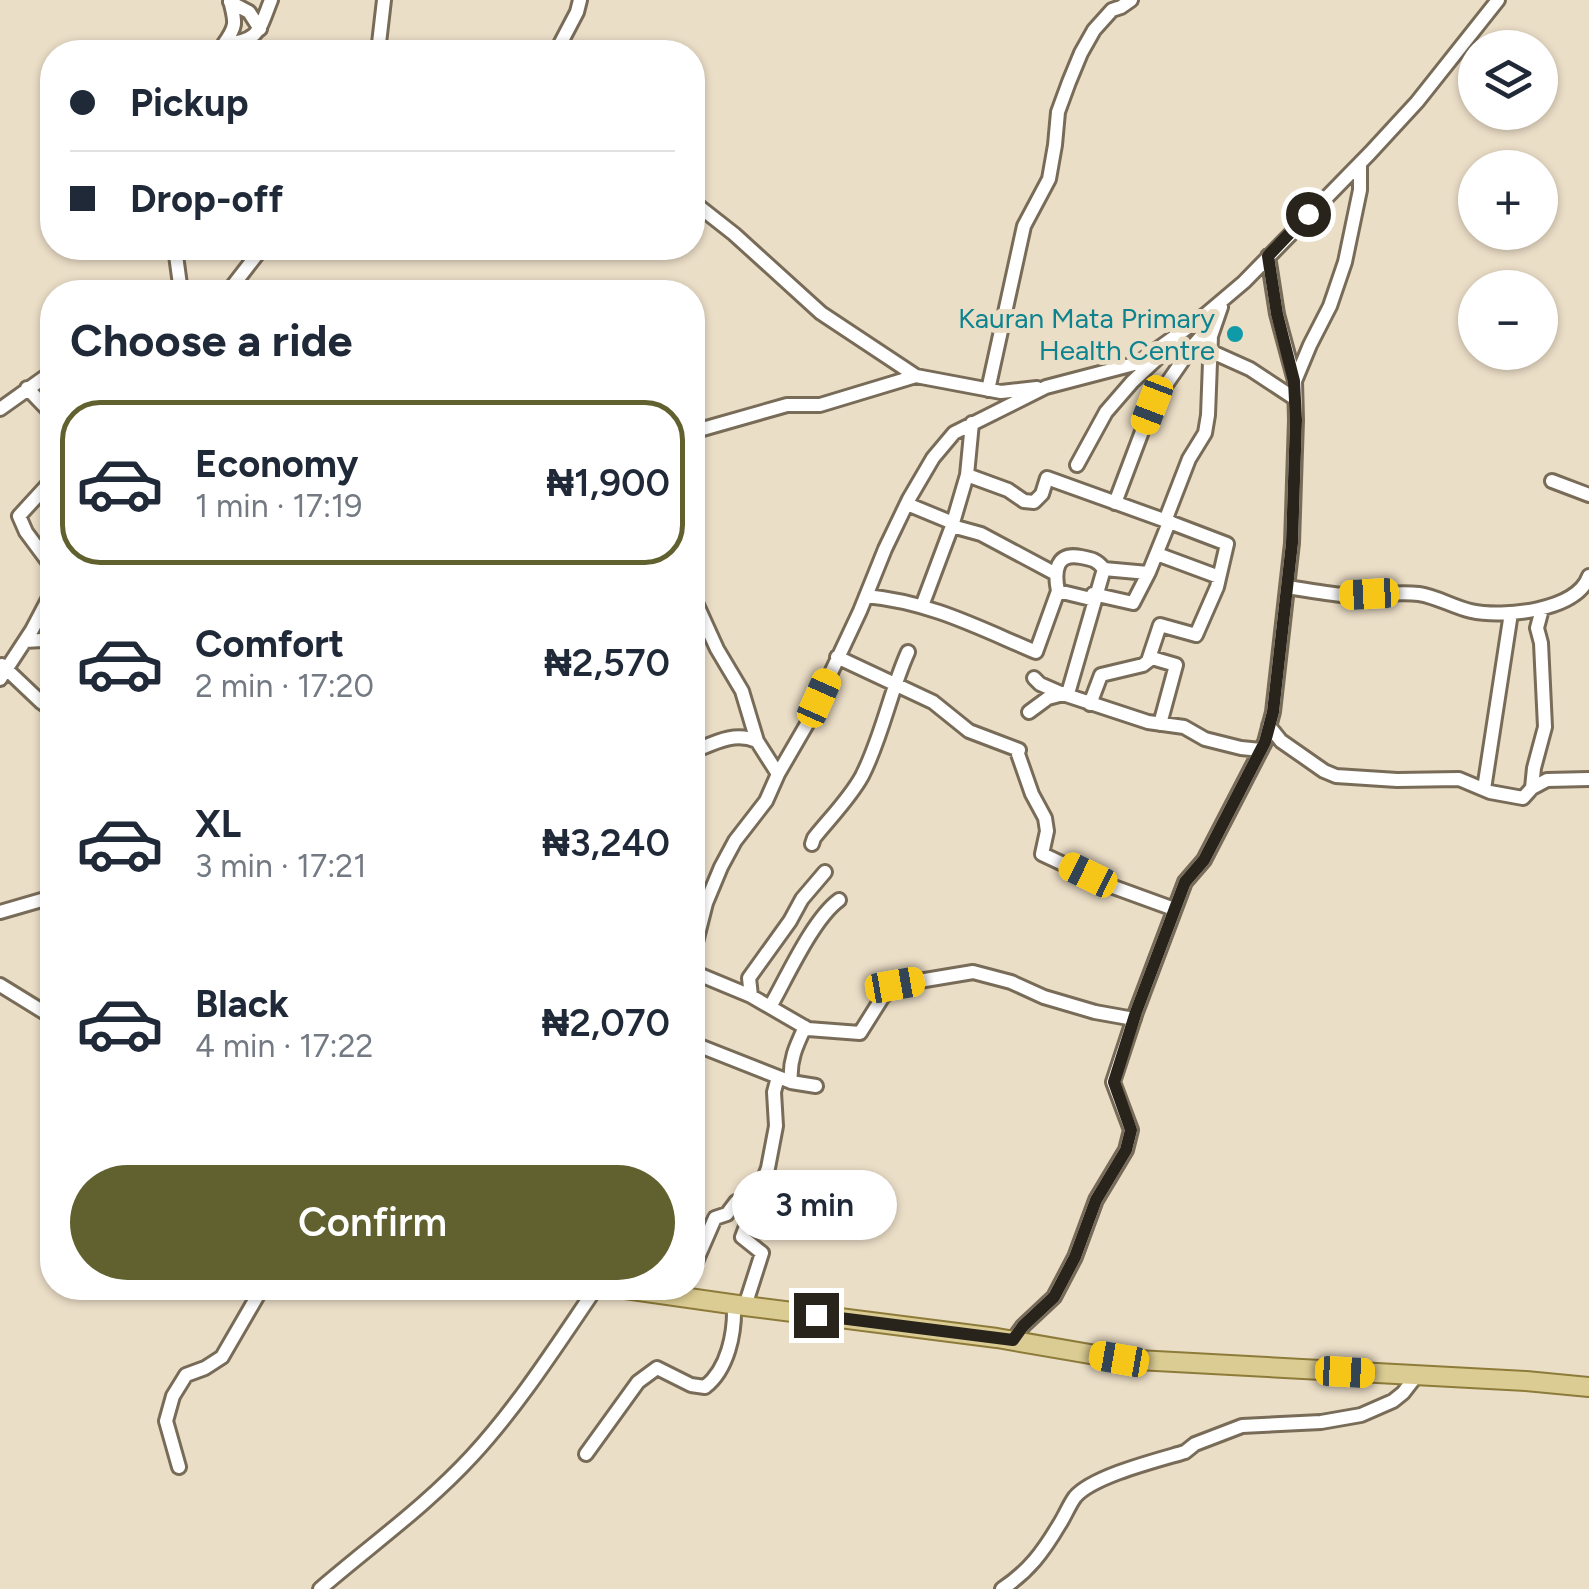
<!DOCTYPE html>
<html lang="en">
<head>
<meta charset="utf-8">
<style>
	body { margin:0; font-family:Figtree,sans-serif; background:#f6f6f7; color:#1f2937; height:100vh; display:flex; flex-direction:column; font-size:38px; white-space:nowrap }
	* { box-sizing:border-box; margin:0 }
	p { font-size:32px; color:#747a83 }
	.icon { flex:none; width:55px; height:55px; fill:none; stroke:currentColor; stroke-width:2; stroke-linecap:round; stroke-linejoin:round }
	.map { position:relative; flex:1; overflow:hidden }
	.sheet { position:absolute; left:40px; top:280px; width:665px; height:1020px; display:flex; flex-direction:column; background:#fff; border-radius:40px; box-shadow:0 2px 8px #0004 }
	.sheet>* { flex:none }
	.banner { position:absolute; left:40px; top:40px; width:665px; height:220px; border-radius:40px; box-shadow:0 2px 8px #0004; display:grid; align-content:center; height:220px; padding:0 30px; background:#fff }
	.buttons { position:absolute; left:1458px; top:30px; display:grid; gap:20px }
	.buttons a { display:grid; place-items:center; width:100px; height:100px; border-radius:50%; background:#fff; box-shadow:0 2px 8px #0004; font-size:50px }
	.end { position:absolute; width:45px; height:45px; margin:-22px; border:12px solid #28231b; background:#fff; box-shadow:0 0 0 5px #fff }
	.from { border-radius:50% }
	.bubble { position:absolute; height:70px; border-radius:35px; background:#fff; box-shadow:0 2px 8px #0004; font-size:32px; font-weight:600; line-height:70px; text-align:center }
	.car { position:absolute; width:30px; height:60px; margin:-30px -15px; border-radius:12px; box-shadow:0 0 8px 2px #0007; background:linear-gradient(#f5c518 24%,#345 0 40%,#f5c518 0 76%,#345 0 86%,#f5c518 0) }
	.banner b { display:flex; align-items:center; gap:35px; height:95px; font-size:38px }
	.banner b+b { border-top:2px solid #e0e1e3 }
	.banner i { width:25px; height:25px; background:#1f2937 }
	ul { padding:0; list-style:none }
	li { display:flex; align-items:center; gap:30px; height:165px; margin:0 20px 15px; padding:0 10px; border:5px solid transparent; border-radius:40px }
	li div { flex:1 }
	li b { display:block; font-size:38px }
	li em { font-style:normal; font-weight:600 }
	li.current { border-color:#60612e }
	li>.icon { width:90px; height:90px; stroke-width:1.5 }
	h2 { padding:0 30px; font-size:45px; line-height:120px }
	.action { display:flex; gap:20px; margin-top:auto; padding:20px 30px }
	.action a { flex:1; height:115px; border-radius:60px; background:#60612e; color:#fff; font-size:40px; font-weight:600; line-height:115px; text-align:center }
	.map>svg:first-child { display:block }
</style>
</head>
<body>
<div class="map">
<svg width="1589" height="1589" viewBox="0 0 1589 1589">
	<rect width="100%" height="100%" fill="#ebdec7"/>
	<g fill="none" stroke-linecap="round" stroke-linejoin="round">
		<defs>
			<path id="minor" d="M230 0C235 22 238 24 224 44 260 41 259 30 271 0
				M230 2 249 12 260 29
				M242 42 268 52
				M378 52 384 0
				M556 52 577 12 580 0
				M692 201 734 234 821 313 916 376 1001 392 1037 388
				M175 248 181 292
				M1268 256 1277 314 1295 381
				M228 292 262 248
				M1166 344 1201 347 1250 369 1294 398
				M27 388 52 414
				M988 390 1024 226 1049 179 1055 145 1058 112 1069 82 1081 53 1094 30 1112 10 1121 7 1131 0
				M0 409 52 372
				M972 423 967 475 1008 490 1024 501 1034 502 1042 494 1047 478 1172 523
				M692 432 787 405H820L916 376
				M1077 465 1106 412 1132 382 1163 353
				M967 475 952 526 981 534 1056 574
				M52 480 19 516 26 532 52 567
				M1552 481 1589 495
				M1115 503 1152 405 1192 347 1213 323
				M907 504 953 523
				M1165 521 1189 459 1205 433 1208 415 1211 336 1221 307 1218 305
				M1157 554 1219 577
				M1104 569 1148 573
				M1288 587C1306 590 1324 593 1342 595 1367 597 1393 591 1419 594 1438 597 1453 607 1471 611 1503 618 1577 611 1589 576
				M692 594 717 649 742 691 757 741
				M866 596C930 602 977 627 1036 652L1058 591 1091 599 1093 594 1133 603 1149 572 1168 525 1172 523 1227 544 1217 587 1196 635 1160 625 1148 661
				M922 606 952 526
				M25 641 42 640 52 643
				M837 657 933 702 969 731 1019 750
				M2 665 41 702 52 710
				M1034 678 1040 684 1063 694 1069 690 1104 569C1097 560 1092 559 1081 557 1056 552 1054 571 1058 591
				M0 679 32 630 52 592
				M1090 704 1101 675 1143 665 1152 658 1176 665 1160 724
				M1029 712 1048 698 1063 694 1148 722 1184 727 1205 739 1241 748 1261 750
				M1269 726 1281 741 1324 771 1336 776 1397 780 1459 779 1490 792 1523 798 1532 788 1534 768 1545 727 1541 643 1537 628 1542 609
				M692 752C714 743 734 731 757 741L778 774
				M1018 754 1032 794 1045 818 1047 831 1042 854 1108 885 1174 909
				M1532 788 1547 780 1589 779
				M1484 789 1511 613
				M812 844 814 838C830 818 850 798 862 776 882 737 890 692 908 652
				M0 912 52 897
				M692 958 706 903 721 867 735 841 766 801 778 774 807 724 860 611 885 549 909 499 933 458 954 433 1046 387 1138 363 1205 315 1244 282 1370 153 1417 102 1498 0
				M692 974H698L751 996 808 1029 860 1033 882 998 895 985 973 972 1011 982 1044 997 1095 1012 1134 1019
				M0 985 52 1017
				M751 996 749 978 790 921 802 899 825 872
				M770 1007C787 977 813 919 839 900
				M692 1043 791 1082 816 1086
				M791 1082C789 1061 796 1046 805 1027
				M692 1271 715 1218 727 1214 736 1202 752 1207
				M745 1306 762 1253 742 1237 768 1168 776 1126 774 1092 778 1077
				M1013 1340 1023 1326 1054 1297 1075 1257 1096 1200 1126 1150 1131 1130 1113 1082 1136 1012 1185 882 1204 860 1265 742 1273 712 1292 543 1296 420 1295 381 1310 345 1330 306 1345 262 1360 190V163
				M586 1454 638 1382 657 1368 691 1385 705 1387C728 1369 735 1333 734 1305
				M179 1467 166 1421 173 1396 186 1375 205 1368 222 1357 262 1288
				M320 1589C371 1545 426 1506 472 1456 519 1405 557 1345 596 1288
				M1002 1589C1029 1571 1043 1552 1059 1525 1065 1516 1069 1505 1075 1497 1093 1476 1158 1460 1185 1452L1195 1444 1242 1426 1321 1422 1361 1415 1393 1401 1403 1393 1417 1375"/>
			<path id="major" d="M618 1288 745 1306 997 1338 1119 1359 1526 1381 1589 1387"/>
		</defs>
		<use href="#minor" stroke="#786c58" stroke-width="18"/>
		<use href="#major" stroke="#8d7b3a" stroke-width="22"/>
		<use href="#minor" stroke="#fff" stroke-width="12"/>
		<use href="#major" stroke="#dbcc93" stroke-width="18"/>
	</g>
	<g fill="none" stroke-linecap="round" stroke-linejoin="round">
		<path stroke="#28231b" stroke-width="12" d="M816 1315 1013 1340 1023 1326 1054 1297 1075 1257 1096 1200 1126 1150 1131 1130 1114 1082 1136 1012 1185 882 1204 860 1265 742 1273 712 1292 543 1296 420 1294 381 1277 314 1268 256 1308 214"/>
	</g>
	<circle fill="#0f9aa8" stroke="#ebdec7" stroke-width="4" cx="1235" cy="334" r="10"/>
	<g text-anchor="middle" stroke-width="10" stroke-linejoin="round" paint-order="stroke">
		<g font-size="28" fill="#0d838f" stroke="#ebdec7" text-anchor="end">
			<text x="1215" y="328">Kauran Mata Primary<tspan x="1215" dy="32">Health Centre</tspan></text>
		</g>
	</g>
</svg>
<div class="buttons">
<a><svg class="icon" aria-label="layers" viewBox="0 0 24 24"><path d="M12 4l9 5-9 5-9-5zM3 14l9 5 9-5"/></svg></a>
<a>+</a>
<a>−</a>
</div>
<i class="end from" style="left:1308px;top:214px"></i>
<i class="end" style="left:816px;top:1315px"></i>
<div class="bubble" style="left:732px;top:1170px;width:165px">3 min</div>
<i class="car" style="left:1152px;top:405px;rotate:201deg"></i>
<i class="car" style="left:1369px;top:594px;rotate:267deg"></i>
<i class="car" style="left:819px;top:698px;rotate:24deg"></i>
<i class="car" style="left:1088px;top:875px;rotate:296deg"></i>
<i class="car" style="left:895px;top:985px;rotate:80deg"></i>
<i class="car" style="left:1119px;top:1359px;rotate:280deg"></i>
<i class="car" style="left:1345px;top:1372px;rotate:93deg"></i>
<div class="banner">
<b><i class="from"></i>Pickup</b>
<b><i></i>Drop-off</b>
</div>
<section class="sheet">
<h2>Choose a ride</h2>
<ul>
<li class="current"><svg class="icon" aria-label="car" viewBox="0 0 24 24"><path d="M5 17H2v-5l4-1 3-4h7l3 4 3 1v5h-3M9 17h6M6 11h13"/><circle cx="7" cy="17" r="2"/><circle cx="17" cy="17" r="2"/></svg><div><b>Economy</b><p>1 min · 17:19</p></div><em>₦1,900</em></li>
<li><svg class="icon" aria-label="car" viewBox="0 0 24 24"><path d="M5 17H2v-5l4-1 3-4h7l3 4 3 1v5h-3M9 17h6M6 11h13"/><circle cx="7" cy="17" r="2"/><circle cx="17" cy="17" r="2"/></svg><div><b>Comfort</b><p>2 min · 17:20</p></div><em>₦2,570</em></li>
<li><svg class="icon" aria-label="car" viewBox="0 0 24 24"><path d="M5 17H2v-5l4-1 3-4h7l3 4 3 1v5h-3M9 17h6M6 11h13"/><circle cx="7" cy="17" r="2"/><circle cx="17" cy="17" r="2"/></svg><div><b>XL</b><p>3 min · 17:21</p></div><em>₦3,240</em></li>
<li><svg class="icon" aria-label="car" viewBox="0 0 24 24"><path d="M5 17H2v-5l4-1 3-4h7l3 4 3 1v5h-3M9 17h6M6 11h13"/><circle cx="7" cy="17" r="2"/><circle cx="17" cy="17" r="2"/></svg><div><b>Black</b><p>4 min · 17:22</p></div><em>₦2,070</em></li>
</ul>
<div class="action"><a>Confirm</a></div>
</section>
</div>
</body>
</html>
